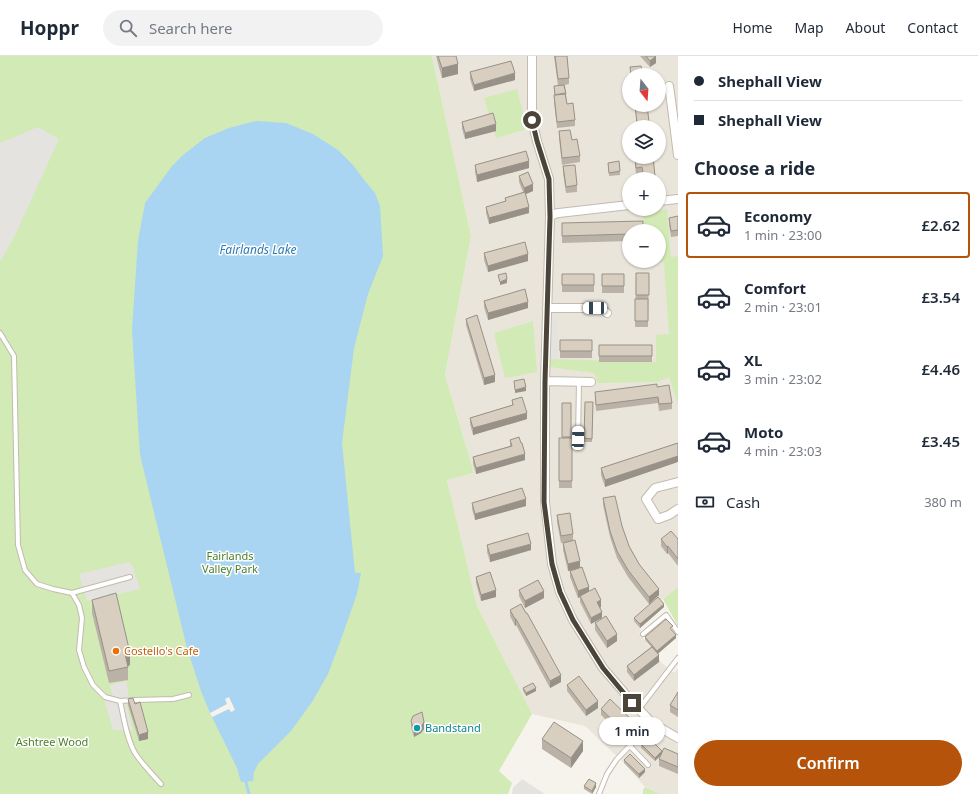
<!DOCTYPE html>
<html lang="en">
<head>
<meta charset="utf-8">
<style>
	body { margin:0; font-family:"Noto Sans",sans-serif; background:#f2f2f3; color:#1f2937; height:100vh; display:flex; flex-direction:column; font-size:15px; white-space:nowrap }
	* { box-sizing:border-box; margin:0 }
	p { font-size:13px; color:#747a83 }
	.icon { flex:none; width:22px; height:22px; fill:none; stroke:currentColor; stroke-width:2; stroke-linecap:round; stroke-linejoin:round }
	.map { position:relative; flex:1; overflow:hidden }
	.drawer { display:flex; flex-direction:column; background:#fff; width:300px }
	.drawer>* { flex:none }
	.banner { display:grid; align-content:center; height:88px; padding:0 16px; background:#fff }
	.needle { width:26px; rotate:163deg }
	.buttons { position:absolute; left:622px; top:12px; display:grid; gap:8px }
	.buttons a { display:grid; place-items:center; width:44px; height:44px; border-radius:50%; background:#fff; box-shadow:0 1px 3px #0004; font-size:20px }
	.end { position:absolute; width:18px; height:18px; margin:-9px; border:5px solid #4b4439; background:#fff; box-shadow:0 0 0 2px #fff }
	.from { border-radius:50% }
	.bubble { position:absolute; height:28px; border-radius:14px; background:#fff; box-shadow:0 1px 3px #0004; font-size:13px; font-weight:600; line-height:28px; text-align:center }
	.car { position:absolute; width:12px; height:24px; margin:-12px -6px; border-radius:5px; box-shadow:0 0 3px 1px #0007; background:linear-gradient(#fff 24%,#345 0 40%,#fff 0 76%,#345 0 86%,#fff 0) }
	.banner b { display:flex; align-items:center; gap:14px; height:38px; font-size:15px }
	.banner b+b { border-top:1px solid #e0e1e3 }
	.banner i { width:10px; height:10px; background:#1f2937 }
	ul { padding:0; list-style:none }
	li { display:flex; align-items:center; gap:12px; height:66px; margin:0 8px 6px; padding:0 8px; border:2px solid transparent; border-radius:4px }
	li div { flex:1 }
	li b { display:block; font-size:15px }
	li em { font-style:normal; font-weight:600 }
	li.on { border-color:#b45309 }
	li>.icon { width:36px; height:36px; stroke-width:1.5 }
	h2 { padding:0 16px; font-size:18px; line-height:48px }
	.pay { display:flex; align-items:center; gap:10px; height:44px; padding:0 16px; font-size:15px }
	.pay p { margin-inline-start:auto }
	.cta { display:flex; gap:8px; margin-top:auto; padding:8px 16px }
	.cta a { flex:1; height:46px; border-radius:24px; background:#b45309; color:#fff; font-size:16px; font-weight:600; line-height:46px; text-align:center }
	header { display:flex; align-items:center; gap:24px; box-sizing:border-box; height:56px; padding:0 20px; background:#fff; border-bottom:1px solid #e0e1e3 }
	header strong { font-size:19px }
	nav { display:flex; gap:22px; margin-inline-start:auto; font-size:14px }
	.search { width:280px; height:36px; background:#f2f2f3; display:flex; align-items:center; gap:10px; box-sizing:border-box; padding:0 14px; border-radius:22px; color:#747a83; font-size:15px }
	main { display:flex; flex:1; min-height:0 }
	.map>svg:first-child { display:block }
</style>
</head>
<body>
<header>
<strong>Hoppr</strong>
<div class="search"><svg class="icon" aria-label="search" viewBox="0 0 24 24"><circle cx="10" cy="10" r="6"/><path d="M15 15l6 6"/></svg>Search here</div>
<nav><a>Home</a><a>Map</a><a>About</a><a>Contact</a></nav>
</header>
<main>
<div class="map">
<svg width="678" height="738" viewBox="0 0 678 738">
	<rect width="100%" height="100%" fill="#f6f3ec"/>
	<path fill="#eae5da" fill-rule="evenodd" d="M432 0H678V531L663 543 658 545 640 572 641 574 639 577 662 607 674 617 678 612V738H660L645 731 625 708 585 670 532 658 477 550 447 424 474 417 445 319 471 180ZM629 19H659V49H629ZM629 71H659V101H629ZM629 123H659V153H629ZM629 175H659V205H629Z"/>
	<path fill="#d2eab5" d="M0 0H432L471 180 445 319 474 417 447 424 477 550 532 658 499 715 512 727 508 738H0Z
		M517 33 527 73 496 82 484 42Z
		M667 153 671 201 678 200V348L669 321 658 326 598 327 594 317 550 311 549 303 656 306V279L669 278 664 206H645V205H659V175H644L643 158Z
		M533 265 537 316 505 322 494 277Z
		M678 531V570L663 543Z
		M645 731 660 738H643V734Z"/>
	<path fill="#e5e3e0" d="M38 71 59 83 16 177 0 206V87Z
		M550 262H558V303H550Z
		M129 506 133 511 140 533 87 545 79 518Z
		M126 625 130 647 126 648 133 675 113 674 104 643 114 645 110 629Z
		M522 723 545 738H512L513 732Z"/>
	<path fill="#a9d4f2" d="M256 65 286 67 313 78 338 94 353 109 365 125 375 137 380 150 383 200 368 238 354 292 342 387 355 517H361L357 538 340 586 328 618 312 646 291 675 258 708 254 716 253 725 241 726 237 712 210 657 201 635 187 592 140 399 132 274 138 185 145 147 172 110 183 99 205 82 229 72Z"/>
	<path fill="#f6f3ec" d="M229 641 235 654 231 656 229 653 212 661 210 657 227 648 225 643Z"/>
	<g fill="none" stroke-linecap="round" stroke-linejoin="round">
		<path stroke="#a9d4f2" stroke-width="3" d="M246 726 249 738"/>
		<defs>
			<path id="lane" d="M0 277 14 300 18 489 25 514 37 528 53 533 72 537 79 549 82 562 79 594 84 611 93 629 105 641 120 645C124 662 126 681 135 697 142 708 152 718 161 728
				M578 382 579 326
				M72 537 130 521
				M643 578 666 559 678 576
				M120 645 135 644 173 643 189 639
				M639 653 678 602
				M630 690 648 709
				M599 738 607 718 617 703 652 667"/>
			<path id="street" d="M532 0V64L537 85 549 123 550 161 545 325V446L552 508 560 536 573 564 603 612 633 647 652 667 678 682
				M669 30 671 44 678 99
				M659 145 678 143
				M550 161 554 158 559 157 629 149
				M547 252H595L602 253 607 257
				M545 325 591 326
				M678 426 655 432 646 443 658 463 669 459 678 453"/>
		</defs>
		<use href="#lane" stroke="#c2bbae" stroke-width="6"/>
		<use href="#street" stroke="#c2bbae" stroke-width="10"/>
		<use href="#lane" stroke="#fff" stroke-width="4"/>
		<use href="#street" stroke="#fff" stroke-width="8"/>
	</g>
	<path fill="#bab2a6" d="M436 0H456L458 18 442 22Z
		M554 0H567L569 22V28L565 29 567 48 575 64V70L557 72 554 46V39H555L554 30H558Z
		M640 0H656V7L650 11Z
		M470 16 515 24 474 35 470 23Z
		M635 49H647L649 66V71H637Z
		M462 66 496 75 465 83 462 73Z
		M559 75 572 84 580 100V106L562 109 559 82Z
		M635 102 655 120V123H643L642 118 636 119 635 108Z
		M608 107 620 115V119L609 120Z
		M475 109 529 112 477 126 475 116Z
		M563 110 577 129V136L566 137 563 117Z
		M519 120 533 135 525 138 529 157 489 168 486 157V151L505 146V142L523 136 519 126Z
		M678 160V180L671 181 669 168V162Z
		M562 167 629 175V185L562 187Z
		M484 197 528 205 488 216 484 204Z
		M636 217H649L648 271H635Z
		M562 218H594V236H562Z
		M602 218H624V237H602Z
		M484 245 528 252 488 264 484 251Z
		M466 263 495 326 484 329 466 269Z
		M560 284H592V302H560Z
		M599 289H652V306H599Z
		M657 331 672 347V353L659 355 658 347 596 355 595 342V336Z
		M512 344 527 363 473 379 470 368V362L512 349Z
		M585 346H593L592 386H584Z
		M562 347H571V382H572V432H559V382H562Z
		M510 384 525 404 476 418 473 408V401L510 390Z
		M678 387 605 431 601 419V412Z
		M603 442 622 470 629 490 639 508 659 539 649 548 628 521 617 502 610 481 603 449Z
		M472 447 526 450 475 464 472 453Z
		M557 459 573 478V484L580 511 589 535 601 551 600 552 591 568 580 546V541L578 542 570 521V515L576 513 568 515 563 494V487L569 486 561 487 557 466Z
		M661 483H678V510L668 497 667 498 661 490Z
		M487 489 531 494 490 506 487 496Z
		M476 521 496 541 481 545 476 527Z
		M519 534 544 542 525 552 519 540Z
		M92 544 130 609 128 610V624L109 627 92 557Z
		M664 551 640 572 634 565V562Z
		M510 554 561 626 550 632 516 569 515 570 510 560Z
		M595 567 617 585 607 592 595 574Z
		M672 574 676 582 658 598 659 606 634 625 627 616V610L651 591 645 584V581L673 574Z
		M567 629 598 652 586 660 567 635Z
		M523 632 536 635 526 640 523 635Z
		M678 636V661L670 656V649Z
		M128 643 148 683 139 685 128 649Z
		M601 653 636 675 627 684 601 659Z
		M411 665 424 673 421 677 414 681 411 672Z
		M542 683 583 695 571 712 542 693Z
		M641 688 662 698H678V718L659 710V703L661 698 655 705 641 692Z
		M624 704 645 716 639 722 624 707Z
		M584 730 596 731 592 738 584 733Z"/>
	<path fill="#979187" d="M656 0V7L650 11V5Z
		M458 8V18L442 22V12Z
		M515 17V24L474 35V29Z
		M496 68V75L465 83V77Z
		M529 105V112L477 126V119Z
		M533 128V135L524 139V132Z
		M529 151V157L489 168V162Z
		M528 198V205L488 216V210Z
		M507 223V227L500 229V226Z
		M528 246V252L488 264V257Z
		M495 319V326L484 329V322Z
		M526 331V335L515 337V334Z
		M527 357V363L473 379V372Z
		M525 398V404L476 418V412Z
		M678 400V406L605 431V424Z
		M526 443V450L475 464V458Z
		M531 488V494L490 506V499Z
		M668 490V497L667 498V491Z
		M580 505V512L568 515V508Z
		M589 531V537L580 540V541L578 542V535Z
		M659 533V539L649 548V541Z
		M496 534V541L481 545V539Z
		M544 535V542L525 552V545Z
		M601 544V551L597 553V546Z
		M664 548V551L640 572V568Z
		M602 556V562L591 568V562Z
		M515 563H516V569L515 570Z
		M617 578V585L607 592V585Z
		M676 579V582L657 598V595Z
		M130 597V609L125 611V598Z
		M659 599V606L634 625V619Z
		M561 619V626L550 632V625Z
		M536 632V635L526 640V637Z
		M598 645V652L586 660V654Z
		M424 666V673L421 677 414 681V674Z
		M636 668V675L627 684V678Z
		M148 676V683L139 685V679Z
		M583 685V695L571 712V702Z
		M662 695V698L655 705V702Z
		M645 713V716L639 722V718Z
		M596 727V731L592 738V735Z"/>
	<path fill="#d8cfc1" stroke="#979187" d="M438 0H456L458 8 442 12Z
		M555 0H567L569 22 558 23Z
		M646 0H656L650 5Z
		M511 5 515 17 474 29 470 16Z
		M641 10 643 19H631L630 11Z
		M564 29 566 38 555 39 554 30Z
		M565 37 567 48 573 47 575 64 557 66 554 39Z
		M635 49H647L649 66 637 67Z
		M493 57 496 68 465 77 462 66Z
		M570 74 572 84 577 83 580 100 562 102 559 75Z
		M526 95 529 105 477 119 475 109Z
		M640 101H653L655 120 644 121 642 111 636 112 635 102Z
		M619 105 620 115 609 117 608 107Z
		M575 109 577 129 566 131 563 110Z
		M528 116 533 128 524 132 519 120Z
		M525 136 529 151 489 162 486 151 506 145 505 142Z
		M678 160V174L671 175 669 162Z
		M643 165V175H629V178L562 180V167Z
		M525 186 528 198 488 210 484 197Z
		M506 217 507 223 500 226 498 219Z
		M636 217H649V239H636Z
		M562 218H594V229H562Z
		M602 218H624V230H602Z
		M525 233 528 246 488 257 484 245Z
		M635 243H648V265H635Z
		M477 259 495 319 484 322 466 263Z
		M560 284H592V295H560Z
		M599 289H652V300H599Z
		M524 323 526 331 515 334 514 325Z
		M657 328V331L669 329 672 347 659 348 658 341 596 349 595 336Z
		M522 341 527 357 473 372 470 362 513 349 512 344Z
		M585 346H593L592 383 584 382Z
		M562 347H571V381H562Z
		M519 381 521 387H522L525 398 476 412 473 401 512 390 510 384Z
		M559 382H572V425H559Z
		M678 387V400L605 424 601 412Z
		M522 432 526 443 475 458 472 447Z
		M615 440 622 470 629 490 639 508 659 533 649 541 628 514 617 495 610 475 603 442Z
		M570 457 573 478 561 480 557 459Z
		M671 475 678 483V503L668 490 667 491 661 483Z
		M528 477 531 488 490 499 487 489Z
		M575 484 580 505 568 508 563 487Z
		M582 511 589 531 578 535 570 515Z
		M490 516 496 534 481 539 476 521Z
		M538 524 544 535 525 545 519 534Z
		M595 532 601 544 597 546 602 556 591 562 580 540Z
		M116 537 130 597 125 598 128 611 109 615 92 544Z
		M658 541 664 548 640 568 634 562Z
		M521 548 526 557H527L561 619 550 625 516 563H515L510 554Z
		M606 560 617 578 607 585 595 567Z
		M666 563 673 570 670 572 676 579 657 595 645 581Z
		M652 591 659 599 634 619 627 610Z
		M579 620 598 645 586 654 567 629Z
		M533 627 536 632 526 637 523 632Z
		M678 636V654L670 649Z
		M133 642 135 648 140 646 148 676 139 679 128 643Z
		M610 643 636 668 627 678 601 653Z
		M422 656 424 666 421 671 414 674 411 665 413 660Z
		M554 666 583 685 571 702 542 683Z
		M648 681 662 695 655 702 641 688Z
		M664 692 678 698V711L659 703Z
		M630 698 645 713 639 718 624 704Z
		M589 723 596 727 592 735 584 730Z"/>
	<g fill="none" stroke-linecap="round" stroke-linejoin="round">
		<path stroke="#4b4439" stroke-width="5" d="M532 64 537 85 549 123 550 161 545 325 544 446 552 508 560 536 573 564 603 612 632 647"/>
	</g>
	<circle fill="#e8710a" stroke="#fff" stroke-width="1.5" cx="116" cy="595" r="4"/>
	<circle fill="#0f9aa8" stroke="#fff" stroke-width="1.5" cx="417" cy="672" r="4"/>
	<g text-anchor="middle" stroke-width="3" stroke-linejoin="round" paint-order="stroke">
		<g font-size="11" fill="#4a7f2a" stroke="#fff">
			<text x="230" y="504">Fairlands<tspan x="230" dy="13">Valley Park</tspan></text>
			<text x="52" y="690">Ashtree Wood</text>
		</g>
		<g font-size="11" fill="#c56008" stroke="#fff" text-anchor="start">
			<text x="124" y="599">Costello's Cafe</text>
		</g>
		<g font-size="11" fill="#0d838f" stroke="#fff" text-anchor="start">
			<text x="425" y="676">Bandstand</text>
		</g>
		<g font-size="12" font-style="italic" fill="#2e7ab2" stroke="#fff">
			<text x="258" y="198">Fairlands Lake</text>
		</g>
	</g>
</svg>
<div class="buttons">
<a><svg class="needle" viewBox="-14 -14 28 28"><path d="M0-13l5 13h-10z" fill="#e53935"/><path d="M0 13l5-13h-10z" fill="#747a83"/></svg></a>
<a><svg class="icon" aria-label="layers" viewBox="0 0 24 24"><path d="M12 4l9 5-9 5-9-5zM3 14l9 5 9-5"/></svg></a>
<a>+</a>
<a>−</a>
</div>
<i class="end from" style="left:532px;top:64px"></i>
<i class="end" style="left:632px;top:647px"></i>
<div class="bubble" style="left:599px;top:661px;width:66px">1 min</div>
<i class="car" style="left:595px;top:252px;rotate:270deg"></i>
<i class="car" style="left:578px;top:382px;rotate:2deg"></i>
</div>
<section class="drawer">
<div class="banner">
<b><i class="from"></i>Shephall View</b>
<b><i></i>Shephall View</b>
</div>
<h2>Choose a ride</h2>
<ul>
<li class="on"><svg class="icon" aria-label="car" viewBox="0 0 24 24"><path d="M5 17H2v-5l4-1 3-4h7l3 4 3 1v5h-3M9 17h6M6 11h13"/><circle cx="7" cy="17" r="2"/><circle cx="17" cy="17" r="2"/></svg><div><b>Economy</b><p>1 min · 23:00</p></div><em>£2.62</em></li>
<li><svg class="icon" aria-label="car" viewBox="0 0 24 24"><path d="M5 17H2v-5l4-1 3-4h7l3 4 3 1v5h-3M9 17h6M6 11h13"/><circle cx="7" cy="17" r="2"/><circle cx="17" cy="17" r="2"/></svg><div><b>Comfort</b><p>2 min · 23:01</p></div><em>£3.54</em></li>
<li><svg class="icon" aria-label="car" viewBox="0 0 24 24"><path d="M5 17H2v-5l4-1 3-4h7l3 4 3 1v5h-3M9 17h6M6 11h13"/><circle cx="7" cy="17" r="2"/><circle cx="17" cy="17" r="2"/></svg><div><b>XL</b><p>3 min · 23:02</p></div><em>£4.46</em></li>
<li><svg class="icon" aria-label="car" viewBox="0 0 24 24"><path d="M5 17H2v-5l4-1 3-4h7l3 4 3 1v5h-3M9 17h6M6 11h13"/><circle cx="7" cy="17" r="2"/><circle cx="17" cy="17" r="2"/></svg><div><b>Moto</b><p>4 min · 23:03</p></div><em>£3.45</em></li>
</ul>
<div class="pay"><svg class="icon" aria-label="cash" viewBox="0 0 24 24"><path d="M3 7h18v10H3z"/><circle cx="12" cy="12" r="2"/></svg>Cash<p>380 m</p></div>
<div class="cta"><a>Confirm</a></div>
</section>
</main>
</body>
</html>
